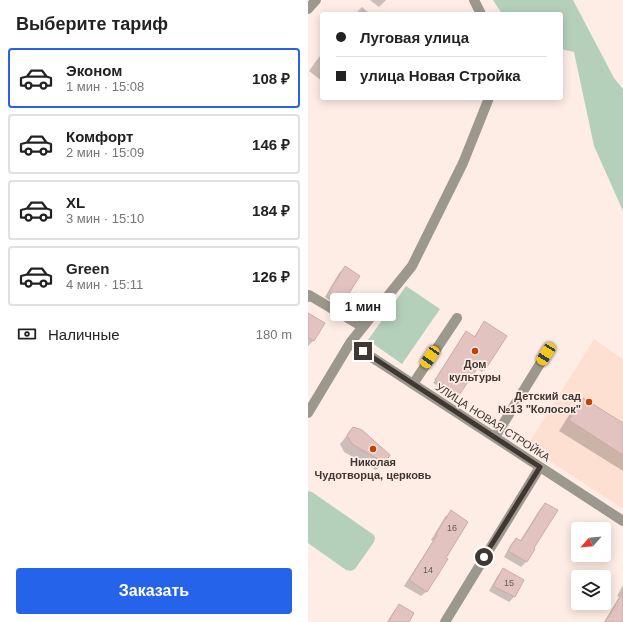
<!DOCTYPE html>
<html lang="ru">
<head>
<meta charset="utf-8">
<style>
	body { margin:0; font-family:Arial,sans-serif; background:#f2f2f2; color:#222; height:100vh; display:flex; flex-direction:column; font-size:15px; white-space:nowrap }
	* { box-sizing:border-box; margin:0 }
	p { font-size:13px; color:#767676 }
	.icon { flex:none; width:22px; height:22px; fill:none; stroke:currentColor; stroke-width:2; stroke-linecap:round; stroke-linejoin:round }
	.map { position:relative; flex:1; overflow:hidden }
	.sheet { display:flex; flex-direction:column; background:#fff; width:308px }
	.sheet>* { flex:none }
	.top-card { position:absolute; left:12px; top:12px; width:243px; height:88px; border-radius:4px; box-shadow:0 2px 10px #0003; display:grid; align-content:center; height:88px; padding:0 16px; background:#fff }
	.needle { width:26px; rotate:243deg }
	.controls { position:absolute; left:263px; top:522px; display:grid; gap:8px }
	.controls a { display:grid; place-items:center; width:40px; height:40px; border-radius:4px; background:#fff; box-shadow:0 2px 10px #0003; font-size:20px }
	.end { position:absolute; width:18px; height:18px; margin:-9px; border:5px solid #413631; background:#fff; box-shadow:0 0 0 2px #fff }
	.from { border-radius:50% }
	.bubble { position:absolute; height:28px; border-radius:4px; background:#fff; box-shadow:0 2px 10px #0003; font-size:13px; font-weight:700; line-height:28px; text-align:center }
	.car { position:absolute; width:12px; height:24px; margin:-12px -6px; border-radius:5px; box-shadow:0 0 3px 1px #0007; background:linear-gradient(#f5c518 24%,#345 0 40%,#f5c518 0 76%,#345 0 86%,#f5c518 0) }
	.top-card b { display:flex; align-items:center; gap:14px; height:38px; font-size:15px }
	.top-card b+b { border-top:1px solid #e0e0e0 }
	.top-card i { width:10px; height:10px; background:#222 }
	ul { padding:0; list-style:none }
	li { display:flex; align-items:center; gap:12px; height:60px; margin:0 8px 6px; padding:0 8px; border:2px solid #e0e0e0; border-radius:4px }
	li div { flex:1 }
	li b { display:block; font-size:15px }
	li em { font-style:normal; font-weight:700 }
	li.active { border-color:#2563eb }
	li>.icon { width:36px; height:36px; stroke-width:1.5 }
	h2 { padding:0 16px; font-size:18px; line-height:48px }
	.pay { display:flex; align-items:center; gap:10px; height:44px; padding:0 16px; font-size:15px }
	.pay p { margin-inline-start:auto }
	.button { display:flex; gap:8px; margin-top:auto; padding:8px 16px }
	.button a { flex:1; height:46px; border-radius:4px; background:#2563eb; color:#fff; font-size:16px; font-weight:700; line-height:46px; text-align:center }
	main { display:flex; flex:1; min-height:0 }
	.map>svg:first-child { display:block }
</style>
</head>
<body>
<main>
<section class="sheet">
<h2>Выберите тариф</h2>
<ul>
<li class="active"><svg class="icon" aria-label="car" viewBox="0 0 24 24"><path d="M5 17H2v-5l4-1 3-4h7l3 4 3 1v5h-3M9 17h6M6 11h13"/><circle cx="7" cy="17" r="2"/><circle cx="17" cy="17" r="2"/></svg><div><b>Эконом</b><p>1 мин · 15:08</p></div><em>108 ₽</em></li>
<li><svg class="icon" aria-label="car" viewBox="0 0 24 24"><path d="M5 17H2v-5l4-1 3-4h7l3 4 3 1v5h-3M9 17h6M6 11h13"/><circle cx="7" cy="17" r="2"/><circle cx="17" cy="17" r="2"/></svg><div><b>Комфорт</b><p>2 мин · 15:09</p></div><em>146 ₽</em></li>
<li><svg class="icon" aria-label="car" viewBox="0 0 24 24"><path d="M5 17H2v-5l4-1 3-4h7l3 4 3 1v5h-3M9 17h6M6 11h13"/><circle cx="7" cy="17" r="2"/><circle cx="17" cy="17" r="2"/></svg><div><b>XL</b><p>3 мин · 15:10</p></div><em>184 ₽</em></li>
<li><svg class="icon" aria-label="car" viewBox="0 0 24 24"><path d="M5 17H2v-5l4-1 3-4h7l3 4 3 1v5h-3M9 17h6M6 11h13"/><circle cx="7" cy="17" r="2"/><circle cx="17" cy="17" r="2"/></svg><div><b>Green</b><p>4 мин · 15:11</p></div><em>126 ₽</em></li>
</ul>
<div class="pay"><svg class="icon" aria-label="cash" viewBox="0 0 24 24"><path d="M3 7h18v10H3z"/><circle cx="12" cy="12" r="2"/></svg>Наличные<p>180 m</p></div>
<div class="button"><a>Заказать</a></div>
</section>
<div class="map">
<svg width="315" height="622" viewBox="0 0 315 622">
	<rect width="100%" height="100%" fill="#feede5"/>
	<path fill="#fee0d3" d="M286 339 315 359V509L219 446Z"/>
	<path fill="#b4d0bb" d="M185 0H265L306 78 315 89V211L286 146 266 52 253 49V14H194Z
		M98 286 132 309 94 364 60 340Z
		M0 491 4 492 66 535 67 538 66 542 47 569 43 571 38 570 0 543Z"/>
	<path fill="#0003" d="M62 0H78L71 7Z
		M54 7 62 14H47Z
		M14 53V81L1 71Z
		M37 268 36 300 30 306 17 297 31 273Z
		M0 314 6 340 0 346Z
		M174 325 176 369 174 372 168 368 148 397 125 383 156 335 166 337Z
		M275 399 315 424V471L251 431 265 409Z
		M45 428 76 462 68 470 36 452 32 444Z
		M237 504 226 549 218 562 213 567 196 557 203 544 208 539 212 541 232 509Z
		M143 512 119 591 113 596 96 586 125 541 123 540 137 517Z
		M195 570 215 581 206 597 201 602 181 591 190 575Z
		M315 585V622H296L311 597 309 596Z
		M91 605 100 622H79L86 611Z"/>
	<path fill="#e3c3c0" stroke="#caaba8" d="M37 266 52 276 36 301 21 292Z
		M0 313 17 323 6 341 0 337Z
		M176 321 199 336 177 370 171 366 151 395 127 380 158 331 167 337Z
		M275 398 315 423V455L261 420Z
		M45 427 54 430 82 455 77 463 44 444 39 435Z
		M237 503 250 510 226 548 227 549 219 562 200 551 208 538 213 541Z
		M143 510 160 522 138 558 140 559 119 592 101 580 129 535 128 534Z
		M195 568 216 580 207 597 185 586Z
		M315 592V622H297Z
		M91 604 106 613 101 622H80Z"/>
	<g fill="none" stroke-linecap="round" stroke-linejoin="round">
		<path stroke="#9c988d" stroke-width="10" d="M166 0 173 14
			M0 9 8 0
			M0 297 1 295 55 327
			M42 343 315 521
			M105 384 149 318
			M0 413 42 343 104 266 155 163 181 98
			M187 437 238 354
			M137 622 232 467"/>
	</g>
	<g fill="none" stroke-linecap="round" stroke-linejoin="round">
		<path stroke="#413631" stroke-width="5" d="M55 351 232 467 176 557"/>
	</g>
	<g fill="#c63f04" stroke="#feede5" stroke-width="1.5">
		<circle cx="167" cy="351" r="4"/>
		<circle cx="281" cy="402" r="4"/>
		<circle cx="65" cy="449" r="4"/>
	</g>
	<g text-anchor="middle" stroke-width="3.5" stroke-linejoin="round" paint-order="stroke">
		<g font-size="9" fill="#6a5955">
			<text x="144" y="531">16</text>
			<text x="120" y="573">14</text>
			<text x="201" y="586">15</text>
		</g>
		<g font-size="11" font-weight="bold" fill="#413631" stroke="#feede5">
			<text x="167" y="368">Дом<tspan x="167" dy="13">культуры</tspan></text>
			<text x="273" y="400" text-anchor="end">Детский сад<tspan x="273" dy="13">№13 "Колосок"</tspan></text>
			<text x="65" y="466">Николая<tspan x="65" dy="13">Чудотворца, церковь</tspan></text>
		</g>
		<g font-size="11" fill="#413631" stroke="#feede5">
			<text transform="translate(185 422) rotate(33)" y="4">УЛИЦА НОВАЯ СТРОЙКА</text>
		</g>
	</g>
</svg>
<div class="controls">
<a><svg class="needle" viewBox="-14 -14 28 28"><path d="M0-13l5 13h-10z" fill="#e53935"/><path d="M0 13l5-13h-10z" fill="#767676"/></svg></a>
<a><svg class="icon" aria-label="layers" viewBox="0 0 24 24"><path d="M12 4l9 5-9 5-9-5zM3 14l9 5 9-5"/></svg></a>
</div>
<i class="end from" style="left:176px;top:557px"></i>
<i class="end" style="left:55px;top:351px"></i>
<div class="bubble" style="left:22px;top:293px;width:66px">1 мин</div>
<i class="car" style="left:238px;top:354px;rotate:212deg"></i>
<i class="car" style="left:122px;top:357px;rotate:214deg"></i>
<div class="top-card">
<b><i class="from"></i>Луговая улица</b>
<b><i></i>улица Новая Стройка</b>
</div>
</div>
</main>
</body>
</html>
